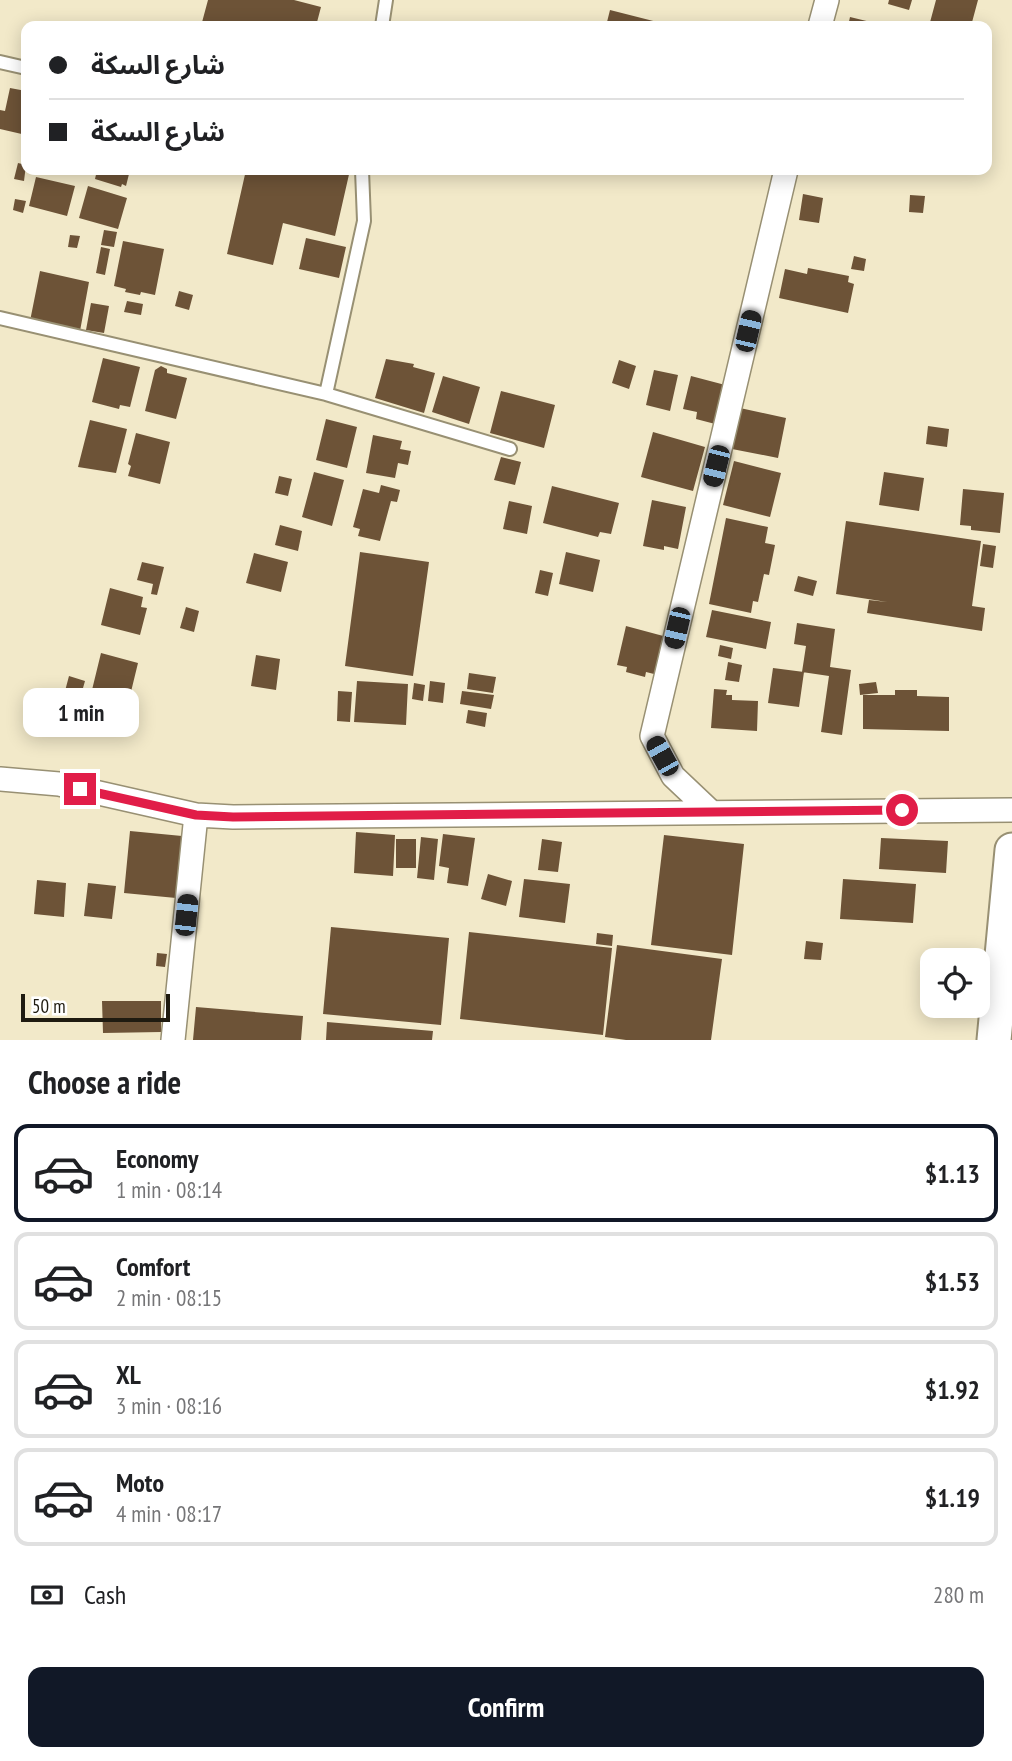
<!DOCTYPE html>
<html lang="en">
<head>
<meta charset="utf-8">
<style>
	body { margin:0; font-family:"PT Sans Narrow","Noto Sans Arabic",sans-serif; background:#f6f6f6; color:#202124; height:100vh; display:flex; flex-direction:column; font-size:26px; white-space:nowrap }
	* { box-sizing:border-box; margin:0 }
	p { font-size:23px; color:#757577 }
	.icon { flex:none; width:38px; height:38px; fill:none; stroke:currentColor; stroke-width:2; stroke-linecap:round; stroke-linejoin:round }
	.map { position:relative; height:1040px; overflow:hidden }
	.sheet { display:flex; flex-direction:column; background:#fff; flex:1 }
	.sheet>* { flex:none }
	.top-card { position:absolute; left:21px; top:21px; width:971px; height:154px; border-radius:14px; box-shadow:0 4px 18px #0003; display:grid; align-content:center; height:154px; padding:0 28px; background:#fff }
	.buttons { position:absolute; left:920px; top:948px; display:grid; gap:14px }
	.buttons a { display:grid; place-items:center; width:70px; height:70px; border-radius:14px; background:#fff; box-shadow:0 4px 18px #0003; font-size:35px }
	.scale { position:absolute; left:21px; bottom:18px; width:149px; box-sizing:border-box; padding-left:7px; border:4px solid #1f1b10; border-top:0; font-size:19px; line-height:24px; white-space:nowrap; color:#1f1b10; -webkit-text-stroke:5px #fff; paint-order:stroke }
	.end { position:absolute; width:32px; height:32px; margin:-16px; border:9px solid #e11d48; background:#fff; box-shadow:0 0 0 4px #fff }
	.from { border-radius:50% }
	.bubble { position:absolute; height:49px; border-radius:14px; background:#fff; box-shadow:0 4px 18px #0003; font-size:23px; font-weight:800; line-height:49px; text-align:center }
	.car { position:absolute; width:21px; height:42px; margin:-21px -10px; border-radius:9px; box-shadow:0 0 5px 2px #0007; background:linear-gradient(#222 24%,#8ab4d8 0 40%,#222 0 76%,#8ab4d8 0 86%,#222 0) }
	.top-card b { display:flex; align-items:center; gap:24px; height:66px; font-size:26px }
	.top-card b+b { border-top:2px solid #e0e0e0 }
	.top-card i { width:18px; height:18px; background:#202124 }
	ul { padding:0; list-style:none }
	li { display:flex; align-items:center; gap:21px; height:98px; margin:0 14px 10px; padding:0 14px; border:4px solid #e0e0e0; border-radius:14px }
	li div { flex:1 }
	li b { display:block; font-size:26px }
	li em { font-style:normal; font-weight:800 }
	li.active { border-color:#111827 }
	li>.icon { width:63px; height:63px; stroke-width:1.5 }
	h2 { padding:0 28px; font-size:32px; line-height:84px }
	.pay { display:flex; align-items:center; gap:18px; height:77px; padding:0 28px; font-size:26px }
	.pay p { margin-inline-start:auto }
	.action { display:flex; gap:14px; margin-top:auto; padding:14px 28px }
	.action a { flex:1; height:80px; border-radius:14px; background:#111827; color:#fff; font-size:28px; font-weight:800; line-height:80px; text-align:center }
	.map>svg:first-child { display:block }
</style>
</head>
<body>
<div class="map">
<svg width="1012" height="1040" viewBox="0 0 1012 1040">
	<rect width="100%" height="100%" fill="#f2e9c9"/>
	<path fill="#6d5337" d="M208 0H294L321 7 316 26H201Z
		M889 0H912L909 10 888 4Z
		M936 0H978L971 26H929Z
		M610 10 669 25V26H606Z
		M850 17 883 25V26H848Z
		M10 88 26 91V135L0 129V110L5 111Z
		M18 163 26 165 24 181 14 179Z
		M97 170H130L126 186 122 184 121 187 95 179Z
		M246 170H350L335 236 283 223 273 265 227 254Z
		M36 177 75 186 67 216 29 206Z
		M88 186 127 198 118 229 79 218Z
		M803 194 823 198 819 223 799 220Z
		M910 195 925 196 923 213 909 212Z
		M15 199 26 201 23 213 13 210Z
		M104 230 117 232 114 247 101 245Z
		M70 235 80 236 77 248 68 247Z
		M306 238 346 247 339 278 299 269Z
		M123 241 164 249 155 295 141 292 140 295 125 292 126 289 114 286Z
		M101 247 110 249 105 275 96 273Z
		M854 256 866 259 864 271 851 269Z
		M808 268 849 276 848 282 854 284 848 313 779 298 785 269 807 274Z
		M40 271 89 282 80 331 30 321Z
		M179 291 193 295 189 310 175 306Z
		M127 301 143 304 141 315 124 312Z
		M91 303 109 306 104 333 86 330Z
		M103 358 140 367 130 407 120 405 119 409 92 402Z
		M386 359 414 364 413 367 435 373 424 413 375 398Z
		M619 360 636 366 629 389 612 383Z
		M161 366 167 369V373L187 378 176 419 145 411 155 370Z
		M654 370 678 375 670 411 646 405Z
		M443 376 480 387 469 424 432 412Z
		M691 376 729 386 719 425 696 419 697 412 683 409Z
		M501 391 555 405 544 448 490 433Z
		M740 408 786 418 778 458 732 449Z
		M326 419 357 427 347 468 316 460Z
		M90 420 127 429 116 473 78 467Z
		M928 426 949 429 947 447 926 444Z
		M653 432 705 447 693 491 641 477Z
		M136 433 170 442 160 484 128 476 131 466 128 464Z
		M373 435 402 441 400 449 411 451 408 465 398 463 395 478 366 473Z
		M501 457 521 462 515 485 494 480Z
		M734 461 781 473 770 517 723 505Z
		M314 472 344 480 332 526 302 517Z
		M884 472 924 478 919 511 879 505Z
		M279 476 292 479 288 496 275 493Z
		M381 485 400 490 397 502 391 501 380 541 358 536 360 529 353 527 363 489 379 493Z
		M552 486 619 503 611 534 600 532 598 537 543 523Z
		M963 489 1004 493 1000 533 971 530V526L960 525Z
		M652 500 686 507 678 549 664 546V550L643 546Z
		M509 501 532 506 527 534 503 529Z
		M726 518 768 527 765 543 775 545 769 575 764 574 758 602 753 601 751 613 709 604Z
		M846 521 981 541 972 606 985 608 982 631 867 613 869 600 887 602 836 594Z
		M280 525 302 531 298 551 275 545Z
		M983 544 996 546 993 568 980 566Z
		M360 552 429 562 413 676 345 666Z
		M566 552 600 560 593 592 559 584Z
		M254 553 288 562 281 592 246 583Z
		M142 562 164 567 157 595 151 594 153 584 137 580Z
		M540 570 553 573 548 596 535 593Z
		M798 576 817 581 813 596 794 591Z
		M110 588 143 597 141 607 147 608 140 635 101 625Z
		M186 607 199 611 194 632 180 628Z
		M712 610 771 622 766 649 706 637Z
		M797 623 835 629 830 667 851 670 842 735 821 732 829 676 802 672 806 646 794 644Z
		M626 626 667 637 658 675 646 672 645 677 626 672 627 667 617 665Z
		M720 645 733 648 731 659 718 656Z
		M101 653 138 663 128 704 91 694Z
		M256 655 280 659 276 690 251 686Z
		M728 662 742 665 739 682 725 680Z
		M773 668 804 672 799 707 768 703Z
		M469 673 496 677 493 693 467 689Z
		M69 676 85 681 81 695 65 691Z
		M357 681 408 684 406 725 354 722Z
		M430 681 445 683 443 703 428 701Z
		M876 682 878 693 860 695 859 684Z
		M414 683 425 685 423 701 412 699Z
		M714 689 727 690 726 695H732V700L758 701 757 731 711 728Z
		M895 690H917V696L949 697V731L863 729V695H895Z
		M338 691 352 692 350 722 337 721Z
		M462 691 494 695 491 709 460 704Z
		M468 710 487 713 485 727 466 723Z
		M130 831 182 836 176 898 124 893Z
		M356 832 395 835 393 876 354 873Z
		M443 834 475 838 468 886 447 883 449 868 439 866Z
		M664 835 744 844 732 955 651 945Z
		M421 837 438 839 434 880 417 878Z
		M881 838 948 841 946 873 879 869Z
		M396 839H416V868H396Z
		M542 839 562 842 558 872 538 870Z
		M488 874 512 881 506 906 481 899Z
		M524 879 570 884 565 923 519 917Z
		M843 879 916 884 913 923 840 919Z
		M37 880 66 883 64 917 34 914Z
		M88 883 116 886 112 919 84 916Z
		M331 927 449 938 441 1025 323 1014Z
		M469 932 612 948 603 1035 460 1019Z
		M597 933 613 935 612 946 596 944Z
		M806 941 823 943 821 960 804 959Z
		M617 945 722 959 711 1040H626L605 1037Z
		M157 953 167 954 165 967 156 966Z
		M102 1001H161V1032L103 1033Z
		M196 1007 303 1016 301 1040H193Z
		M327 1022 433 1031 432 1040H326Z"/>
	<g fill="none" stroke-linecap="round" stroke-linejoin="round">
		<defs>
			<path id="lane" d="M382 26 386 0
				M0 62 26 68
				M0 318 326 394 510 449
				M326 394 364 221 362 170"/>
			<path id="street" d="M820 26 827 0
				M0 779 59 784 196 815 233 817 1012 810
				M710 811 673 776 652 736 786 170
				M173 1040 196 815"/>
			<path id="secondary" d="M994 1040 1012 850"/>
		</defs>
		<use href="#lane" stroke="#989073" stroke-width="16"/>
		<use href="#street" stroke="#989073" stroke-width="26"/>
		<use href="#secondary" stroke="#989073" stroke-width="37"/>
		<use href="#lane" stroke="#fff" stroke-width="12"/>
		<use href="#street" stroke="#fff" stroke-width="23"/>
		<use href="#secondary" stroke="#fff" stroke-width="33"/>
	</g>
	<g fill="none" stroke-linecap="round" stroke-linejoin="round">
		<path stroke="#e11d48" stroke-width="9" d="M80 789 196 815 233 817 902 810"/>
	</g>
</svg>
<div class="buttons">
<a><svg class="icon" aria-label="locate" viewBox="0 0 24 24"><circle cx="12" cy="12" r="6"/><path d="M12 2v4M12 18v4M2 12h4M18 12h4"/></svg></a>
</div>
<div class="scale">50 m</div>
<i class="end from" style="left:902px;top:810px"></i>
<i class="end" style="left:80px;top:789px"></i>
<div class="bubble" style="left:23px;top:688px;width:116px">1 min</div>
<i class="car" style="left:748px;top:331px;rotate:13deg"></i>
<i class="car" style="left:716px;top:466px;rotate:194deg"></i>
<i class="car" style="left:677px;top:628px;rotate:193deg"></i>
<i class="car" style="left:662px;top:756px;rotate:331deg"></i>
<i class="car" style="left:186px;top:915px;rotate:6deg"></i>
<div class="top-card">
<b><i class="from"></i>شارع السكة</b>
<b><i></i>شارع السكة</b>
</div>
</div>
<section class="sheet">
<h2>Choose a ride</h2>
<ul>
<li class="active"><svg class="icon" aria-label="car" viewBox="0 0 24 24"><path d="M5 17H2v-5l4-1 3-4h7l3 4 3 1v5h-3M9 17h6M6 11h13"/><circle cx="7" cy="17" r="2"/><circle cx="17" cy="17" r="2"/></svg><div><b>Economy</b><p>1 min · 08:14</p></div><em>$1.13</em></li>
<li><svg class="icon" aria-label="car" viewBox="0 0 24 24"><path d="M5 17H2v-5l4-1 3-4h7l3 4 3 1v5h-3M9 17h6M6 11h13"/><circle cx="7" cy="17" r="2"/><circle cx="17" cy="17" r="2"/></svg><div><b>Comfort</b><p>2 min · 08:15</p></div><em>$1.53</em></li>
<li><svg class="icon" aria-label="car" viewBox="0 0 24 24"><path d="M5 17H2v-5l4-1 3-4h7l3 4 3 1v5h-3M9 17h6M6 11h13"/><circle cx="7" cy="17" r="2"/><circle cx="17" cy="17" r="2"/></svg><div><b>XL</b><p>3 min · 08:16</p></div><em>$1.92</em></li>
<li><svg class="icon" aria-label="car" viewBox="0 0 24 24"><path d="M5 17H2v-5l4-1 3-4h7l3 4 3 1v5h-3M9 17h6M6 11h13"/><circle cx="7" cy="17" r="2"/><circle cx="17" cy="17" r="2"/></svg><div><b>Moto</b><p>4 min · 08:17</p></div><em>$1.19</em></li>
</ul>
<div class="pay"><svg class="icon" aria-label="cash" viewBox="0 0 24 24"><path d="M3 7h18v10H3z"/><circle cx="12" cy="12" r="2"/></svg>Cash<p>280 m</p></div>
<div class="action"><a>Confirm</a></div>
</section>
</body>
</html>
